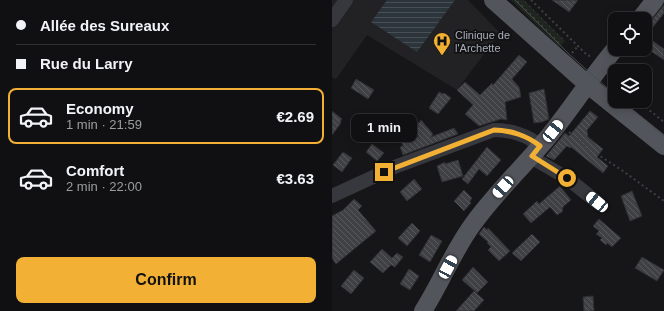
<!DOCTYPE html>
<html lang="en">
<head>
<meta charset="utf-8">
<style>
	body { margin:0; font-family:Helvetica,sans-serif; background:#19191b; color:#f1f3f6; height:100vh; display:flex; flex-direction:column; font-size:15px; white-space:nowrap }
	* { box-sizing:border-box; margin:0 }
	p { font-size:13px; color:#9c9d9f }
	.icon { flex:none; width:22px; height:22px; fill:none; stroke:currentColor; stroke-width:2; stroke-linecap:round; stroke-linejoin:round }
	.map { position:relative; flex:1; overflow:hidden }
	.sheet { display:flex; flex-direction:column; background:#101012; width:332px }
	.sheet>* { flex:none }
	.hud { display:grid; align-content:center; height:88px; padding:0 16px; background:#101012 }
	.buttons { position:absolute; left:276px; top:12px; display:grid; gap:8px }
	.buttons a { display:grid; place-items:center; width:44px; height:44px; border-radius:8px; background:#101012; box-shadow:0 2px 10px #0003,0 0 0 1px #303032; font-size:20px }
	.end { position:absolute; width:18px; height:18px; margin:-9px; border:5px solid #f2b134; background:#111; box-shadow:0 0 0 2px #111 }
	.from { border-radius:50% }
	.bubble { position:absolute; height:28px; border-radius:8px; background:#101012; box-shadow:0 2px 10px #0003,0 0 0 1px #303032; font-size:13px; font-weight:700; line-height:28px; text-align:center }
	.car { position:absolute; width:12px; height:24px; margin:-12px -6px; border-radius:5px; box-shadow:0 0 3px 1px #0007; background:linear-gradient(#fff 24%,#345 0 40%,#fff 0 76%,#345 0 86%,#fff 0) }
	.hud b { display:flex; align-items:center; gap:14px; height:38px; font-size:15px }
	.hud b+b { border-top:1px solid #303032 }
	.hud i { width:10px; height:10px; background:#f1f3f6 }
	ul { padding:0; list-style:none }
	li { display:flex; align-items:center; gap:12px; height:56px; margin:0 8px 6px; padding:0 8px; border:2px solid transparent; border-radius:8px }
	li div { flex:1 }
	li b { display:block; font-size:15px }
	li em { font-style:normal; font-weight:700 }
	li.selected { border-color:#f2b134 }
	li>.icon { width:36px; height:36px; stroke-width:1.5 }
	.cta { display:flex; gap:8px; margin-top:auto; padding:8px 16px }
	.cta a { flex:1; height:46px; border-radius:8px; background:#f2b134; color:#111; font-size:16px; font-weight:700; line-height:46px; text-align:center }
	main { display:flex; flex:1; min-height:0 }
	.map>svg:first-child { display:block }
</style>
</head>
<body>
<main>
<section class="sheet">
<div class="hud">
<b><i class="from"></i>Allée des Sureaux</b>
<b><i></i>Rue du Larry</b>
</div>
<ul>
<li class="selected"><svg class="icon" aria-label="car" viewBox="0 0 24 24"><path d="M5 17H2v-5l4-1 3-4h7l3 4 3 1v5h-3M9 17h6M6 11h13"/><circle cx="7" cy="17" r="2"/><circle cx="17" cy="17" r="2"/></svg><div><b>Economy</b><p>1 min · 21:59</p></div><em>€2.69</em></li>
<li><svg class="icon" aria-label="car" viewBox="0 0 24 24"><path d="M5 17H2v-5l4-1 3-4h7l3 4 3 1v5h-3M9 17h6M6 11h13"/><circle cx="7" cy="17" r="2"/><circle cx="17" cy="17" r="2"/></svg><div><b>Comfort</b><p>2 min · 22:00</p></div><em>€3.63</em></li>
</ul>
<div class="cta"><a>Confirm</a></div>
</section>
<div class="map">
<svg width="332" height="311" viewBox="0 0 332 311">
	<defs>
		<pattern id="grass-dots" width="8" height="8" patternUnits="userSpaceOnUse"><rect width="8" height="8" fill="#1e261f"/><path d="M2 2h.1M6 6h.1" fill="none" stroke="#3c433d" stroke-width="1.8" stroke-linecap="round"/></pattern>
		<pattern id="water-rules" width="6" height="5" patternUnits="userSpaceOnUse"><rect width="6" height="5" fill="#2c353c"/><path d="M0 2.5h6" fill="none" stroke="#485056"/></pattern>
		<pattern id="building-back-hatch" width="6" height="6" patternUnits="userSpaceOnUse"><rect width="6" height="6" fill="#404145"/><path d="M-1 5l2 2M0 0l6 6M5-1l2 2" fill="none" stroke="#595a5e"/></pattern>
	</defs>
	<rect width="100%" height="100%" fill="#161618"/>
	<path fill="#222225" d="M0 0H136L168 33 125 90 35 35 4 79 0 77Z"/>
	<path fill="url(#grass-dots)" d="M179 0H192L233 41 227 47Z"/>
	<path fill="url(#water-rules)" d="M55 0H123L85 52 39 22Z"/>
	<path fill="url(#building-back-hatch)" stroke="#303034" d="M220 0H246L237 12Z
		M332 5V13L314 36 332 49V60L313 47V28Z
		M187 55 195 62 180 79 187 87 189 97 173 102 175 120 169 119 147 126 133 114 141 105 125 90 133 82 148 95 160 83 161 85Z
		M24 79 42 90 36 99 19 88Z
		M212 89 217 119 210 122 202 123 197 93Z
		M107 92 111 94 112 93 119 98 106 114 97 108Z
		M0 111 10 119 8 122 9 123 0 135Z
		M258 111 266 117 255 130 256 137 271 149 265 157 276 166 271 173 239 147 238 148 235 146 222 160 214 156 233 133 237 136Z
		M89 120 101 134 99 137 122 128 126 134 71 155 68 147 71 146 70 143 87 136 80 132Z
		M40 144 52 153 45 161 34 152Z
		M155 147 169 160 155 176 147 169 136 184 130 179Z
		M11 152 20 158 10 172 1 165Z
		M126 160 131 176 110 182 105 166 113 162V164Z
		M82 179 90 189 75 201 68 192Z
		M228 186 239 200 231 207 230 212 225 215 218 207 199 223 191 214 205 201 207 204Z
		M132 190 140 198 138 201 139 203 132 211 122 201Z
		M300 191 310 216 298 221 289 196Z
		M22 199 30 206 26 210 44 231 4 264 0 258V216L11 210Z
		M267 219 289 238 280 247 275 243 274 245 268 240 270 238 264 234 267 231 261 226Z
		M80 223 88 231 75 246 66 238Z
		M152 227 155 230 156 228 178 251 167 261 156 250 159 247 155 243 156 242 147 234Z
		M200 234 208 242 189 261 180 253Z
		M99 235 110 241 98 262 87 255Z
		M50 249 60 258 65 253 71 257 63 267 59 265 51 273 38 262Z
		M310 257 332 270 325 281 303 268Z
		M141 267 156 282 145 293 130 280Z
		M77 269 87 276 78 290 68 284Z
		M22 270 32 278 19 294 9 286Z
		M142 291 152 300 142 311H124Z
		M261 296 262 311H252L251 297Z"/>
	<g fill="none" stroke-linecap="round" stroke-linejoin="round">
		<path stroke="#3d3f44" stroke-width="2" stroke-dasharray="2 3" stroke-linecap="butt" d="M199 0 256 56 261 55
			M240 53 246 46
			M280 74 283 79
			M306 101 332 122
			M237 132 265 154 291 171 332 201"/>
		<path stroke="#37383d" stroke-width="14" d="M0 20 14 0
			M200 156 204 160 235 178 265 202
			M0 196 65 166 162 130C178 130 196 135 208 146"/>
		<path stroke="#53555c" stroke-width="18" d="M161 0 255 84 332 146
			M308 19 323 0
			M91 311C109 283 121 251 141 224 164 192 192 166 217 136 240 108 259 77 283 49"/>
		<path stroke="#4a4c52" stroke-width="1" d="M183 0 238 55 283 95
			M290 101 332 136"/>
	</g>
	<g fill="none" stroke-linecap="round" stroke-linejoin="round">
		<path stroke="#f2b134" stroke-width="5" d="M52 172 162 130C178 130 196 136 208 146L200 156 235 178"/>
	</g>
	<defs>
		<symbol id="hospital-pin" viewBox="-11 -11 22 30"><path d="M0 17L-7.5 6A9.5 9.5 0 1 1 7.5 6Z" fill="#f2b134" stroke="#111113"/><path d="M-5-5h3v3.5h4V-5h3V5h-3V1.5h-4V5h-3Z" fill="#111"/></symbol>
	</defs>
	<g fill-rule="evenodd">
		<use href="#hospital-pin" x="100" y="31" width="20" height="27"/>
	</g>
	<g text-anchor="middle" stroke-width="3.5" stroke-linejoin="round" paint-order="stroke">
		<g font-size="11" fill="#a8adb8" stroke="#111113" text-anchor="start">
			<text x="123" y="39">Clinique de<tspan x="123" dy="13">l'Archette</tspan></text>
		</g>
	</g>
</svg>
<div class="buttons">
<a><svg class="icon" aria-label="locate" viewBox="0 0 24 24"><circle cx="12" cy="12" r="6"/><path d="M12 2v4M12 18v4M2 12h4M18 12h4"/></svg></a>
<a><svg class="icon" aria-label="layers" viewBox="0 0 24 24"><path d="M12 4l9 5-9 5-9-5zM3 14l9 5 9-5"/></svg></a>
</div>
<i class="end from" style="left:235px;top:178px"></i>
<i class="end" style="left:52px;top:172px"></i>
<div class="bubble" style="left:19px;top:114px;width:66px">1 min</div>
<i class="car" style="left:221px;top:131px;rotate:39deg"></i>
<i class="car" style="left:171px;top:187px;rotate:222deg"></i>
<i class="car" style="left:265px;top:202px;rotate:309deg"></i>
<i class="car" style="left:116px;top:267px;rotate:28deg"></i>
</div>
</main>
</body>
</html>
